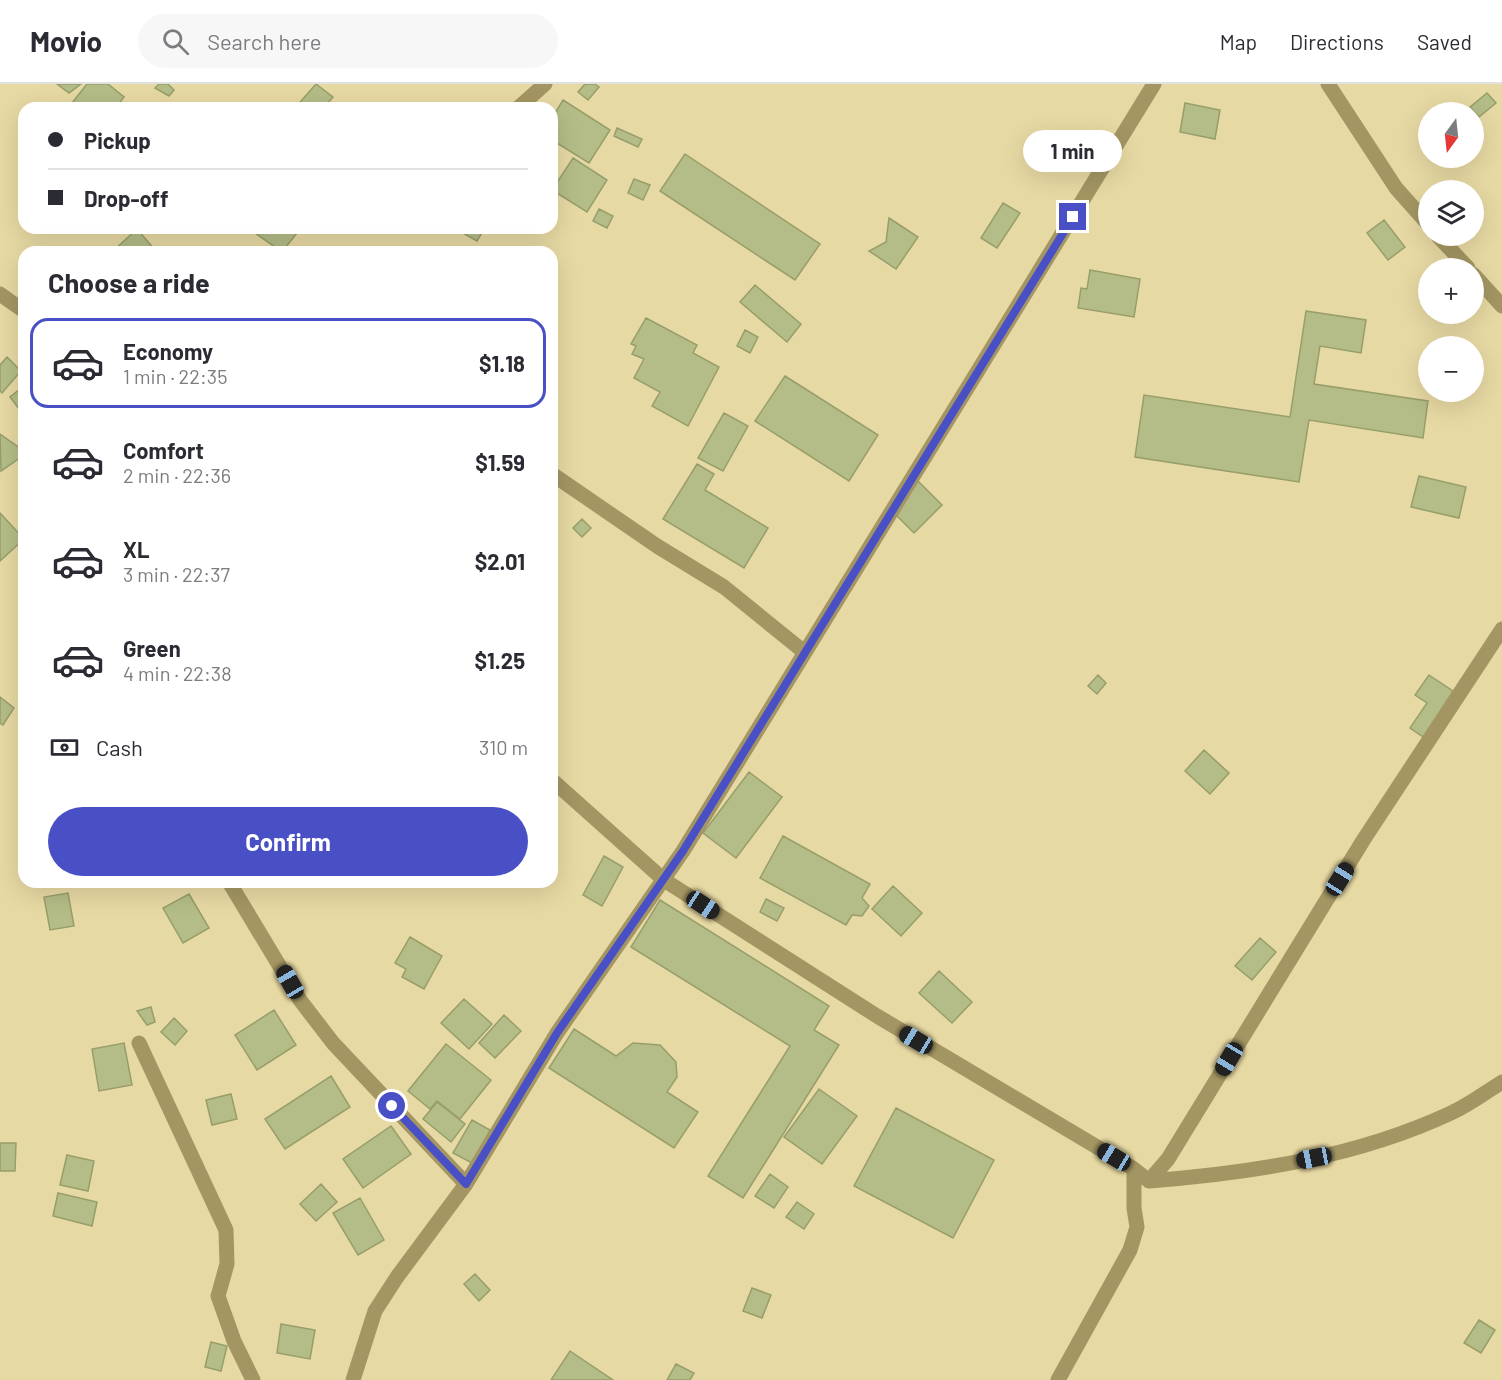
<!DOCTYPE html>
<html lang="en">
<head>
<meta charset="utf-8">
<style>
	body { margin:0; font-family:Barlow,sans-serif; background:#f7f7f7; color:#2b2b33; height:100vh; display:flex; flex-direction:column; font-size:22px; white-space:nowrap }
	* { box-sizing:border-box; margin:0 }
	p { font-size:20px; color:#7c7c81 }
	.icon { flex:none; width:33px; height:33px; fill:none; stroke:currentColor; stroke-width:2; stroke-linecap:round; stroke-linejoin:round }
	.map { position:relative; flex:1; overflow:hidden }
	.side { position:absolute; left:18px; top:162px; width:540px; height:642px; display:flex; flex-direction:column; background:#fff; border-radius:18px; box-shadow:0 6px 24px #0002 }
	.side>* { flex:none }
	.hud { position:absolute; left:18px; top:18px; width:540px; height:132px; border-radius:18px; box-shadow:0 6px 24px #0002; display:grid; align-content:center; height:132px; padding:0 30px; background:#fff }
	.needle { width:39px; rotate:195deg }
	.buttons { position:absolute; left:1418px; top:18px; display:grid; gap:12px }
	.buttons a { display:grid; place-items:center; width:66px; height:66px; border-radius:50%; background:#fff; box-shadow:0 6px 24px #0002; font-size:30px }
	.end { position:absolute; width:27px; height:27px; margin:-14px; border:8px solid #4950c5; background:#fff; box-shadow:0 0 0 3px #fff }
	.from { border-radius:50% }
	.bubble { position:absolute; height:42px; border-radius:21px; background:#fff; box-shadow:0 6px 24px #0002; font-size:20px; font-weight:700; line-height:42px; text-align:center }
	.car { position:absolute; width:18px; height:36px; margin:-18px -9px; border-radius:8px; box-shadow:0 0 4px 2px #0007; background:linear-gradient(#222 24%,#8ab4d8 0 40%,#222 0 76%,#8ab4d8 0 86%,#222 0) }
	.hud b { display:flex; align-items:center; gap:21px; height:57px; font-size:22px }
	.hud b+b { border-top:2px solid #e1e1e2 }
	.hud i { width:15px; height:15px; background:#2b2b33 }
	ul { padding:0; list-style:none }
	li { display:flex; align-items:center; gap:18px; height:90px; margin:0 12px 9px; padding:0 18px; border:3px solid transparent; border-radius:18px }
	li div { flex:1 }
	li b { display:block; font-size:22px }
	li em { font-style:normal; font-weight:700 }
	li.active { border-color:#4950c5 }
	li>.icon { width:54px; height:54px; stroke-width:1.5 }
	h2 { padding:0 30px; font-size:27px; line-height:72px }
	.pay { display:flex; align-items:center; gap:15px; height:66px; padding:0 30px; font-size:22px }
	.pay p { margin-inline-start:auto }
	.action { display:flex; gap:12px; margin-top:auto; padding:12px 30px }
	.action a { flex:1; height:69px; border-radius:36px; background:#4950c5; color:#fff; font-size:24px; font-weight:700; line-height:69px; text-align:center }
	header { display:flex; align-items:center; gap:36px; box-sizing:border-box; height:84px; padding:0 30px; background:#fff; border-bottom:2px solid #e1e1e2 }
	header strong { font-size:28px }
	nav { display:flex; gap:33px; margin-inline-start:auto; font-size:21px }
	.search { width:420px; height:54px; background:#f7f7f7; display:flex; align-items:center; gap:15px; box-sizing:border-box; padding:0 21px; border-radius:33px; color:#7c7c81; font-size:22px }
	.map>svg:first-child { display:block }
</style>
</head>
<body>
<header>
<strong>Movio</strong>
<div class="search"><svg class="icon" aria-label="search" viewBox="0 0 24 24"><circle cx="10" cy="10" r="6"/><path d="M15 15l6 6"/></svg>Search here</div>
<nav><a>Map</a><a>Directions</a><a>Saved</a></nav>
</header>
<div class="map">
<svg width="1502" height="1296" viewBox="0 0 1502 1296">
	<rect width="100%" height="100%" fill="#e7d9a3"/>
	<path fill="#b4bc87" stroke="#979e6a" stroke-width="1.5" d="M57 0H81L69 9Z
		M87 0H108L124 13 116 24H68Z
		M159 0H168L174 6 169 12 155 4Z
		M316 0 333 13 323 24H295Z
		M585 0H595L599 3 588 16 578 8Z
		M1487 9 1496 19 1479 33 1470 23Z
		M563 16 610 46 589 79 552 56V34Z
		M1185 19 1220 26 1215 55 1180 48Z
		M617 44 642 55 638 63 614 52Z
		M685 70 820 160 795 196 660 107Z
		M573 74 607 96 587 128 552 106Z
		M634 95 650 101 643 116 628 109Z
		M1003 119 1020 129 997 164 981 154Z
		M599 125 613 132 607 144 593 137Z
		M889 134 918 153 896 185 869 167 886 158Z
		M1384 136 1405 163 1388 176 1367 149Z
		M248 144H301L282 168Z
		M464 144H485L477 157 461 148Z
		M137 145 155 166 112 168Z
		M1090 186 1140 195 1134 233 1078 224 1081 204 1087 205Z
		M755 201 801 240 787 258 740 218Z
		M1306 227 1366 236 1361 269 1320 262 1314 300 1428 317 1423 354 1309 336 1299 398 1135 373 1144 311 1290 333Z
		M646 234 697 261 693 269 719 283 688 342 652 322 660 308 634 294 644 275 632 270 636 262 631 260Z
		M745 246 758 253 750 269 737 262Z
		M7 273 21 287 2 309 0 307V281Z
		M785 292 878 351 849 397 755 337Z
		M24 302V321L19 325 10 313Z
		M724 329 748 342 723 387 698 374Z
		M0 350 24 367V371L1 387Z
		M697 380 714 390 705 406 768 444 744 484 663 435Z
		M1419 392 1466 403 1459 434 1411 423Z
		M918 397 942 421 914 449 890 425Z
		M0 429 24 455 0 477Z
		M582 435 591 444 582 453 573 444Z
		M1098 591 1106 599 1097 610 1088 602Z
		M1429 591 1456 609 1426 655 1410 644 1427 619 1415 611Z
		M0 613 14 624 3 641 0 639Z
		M1204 666 1229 689 1210 710 1185 687Z
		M749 688 782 713 736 774 703 749Z
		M783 752 870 800 862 814 869 822 862 832 852 831 846 841 760 794Z
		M604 772 623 783 602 822 583 811Z
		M893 802 922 829 901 852 872 825Z
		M68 809 74 842 50 846 44 813Z
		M189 810 209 844 183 859 163 824Z
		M766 815 784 824 777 837 760 828Z
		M660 816 829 922 814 946 839 961 743 1114 708 1092 790 962 631 863Z
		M410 853 442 872 424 905 402 893 406 885 395 879Z
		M1260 854 1276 868 1252 896 1235 882Z
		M939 887 972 918 952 939 919 909Z
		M464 915 492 940 469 965 441 939Z
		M151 923 155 938 147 941 137 927Z
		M274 926 296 961 257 986 235 951Z
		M504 931 521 947 495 974 479 959Z
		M174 934 187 947 175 961 161 948Z
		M574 945 616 972 633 959 660 961 676 978 677 993 667 1008 698 1028 674 1064 549 984Z
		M124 959 132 1001 99 1007 92 965Z
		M446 960 491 996 460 1035 437 1017 430 1025 408 1007Z
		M331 992 350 1023 285 1065 265 1035Z
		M819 1005 857 1032 822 1080 784 1053Z
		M231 1010 237 1035 212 1041 206 1016Z
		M437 1018 465 1040 451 1058 423 1035Z
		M896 1024 994 1076 953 1154 854 1102Z
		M472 1036 490 1046 472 1079 453 1069Z
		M391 1042 411 1070 363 1104 343 1075Z
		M0 1059H16L15 1087H0Z
		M67 1071 94 1077 88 1107 60 1101Z
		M770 1090 788 1103 774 1124 755 1112Z
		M321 1100 337 1118 316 1137 300 1120Z
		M58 1109 97 1118 92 1142 53 1132Z
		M360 1114 384 1156 358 1171 333 1129Z
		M797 1118 814 1130 804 1145 786 1133Z
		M475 1190 490 1206 479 1217 464 1200Z
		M752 1204 771 1211 762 1234 743 1227Z
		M1479 1236 1495 1246 1481 1269 1464 1259Z
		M281 1240 315 1246 310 1275 277 1269Z
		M211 1258 227 1262 221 1287 205 1283Z
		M570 1267 613 1296H551Z
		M676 1280 694 1289 690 1296H667Z"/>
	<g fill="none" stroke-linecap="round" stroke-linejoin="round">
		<path stroke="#a49663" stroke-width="15" d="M1328 0 1396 104 1428 140
			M518 24 545 0
			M1438 152 1468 184
			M1473 190 1502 222
			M0 210 24 227
			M552 390 657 462 724 503 803 567
			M552 696 664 796 877 932 1134 1085 1149 1097C1252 1089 1357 1073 1451 1029 1469 1021 1486 1008 1502 998
			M229 798 300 916 333 959 466 1100
			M139 959 226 1146 227 1180 218 1212 234 1257 253 1296
			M1149 1097 1168 1075 1364 755 1502 545
			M353 1296 375 1227 397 1193 466 1100 557 949 683 767 1154 0
			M1058 1296 1130 1166 1137 1143 1134 1124V1085"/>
	</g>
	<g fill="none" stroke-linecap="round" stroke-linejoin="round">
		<path stroke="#4950c5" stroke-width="8" d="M392 1022 466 1100 557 949 683 767 1073 133"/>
	</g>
</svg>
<div class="buttons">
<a><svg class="needle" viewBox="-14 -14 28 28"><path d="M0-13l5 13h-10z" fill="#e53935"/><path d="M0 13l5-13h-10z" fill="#7c7c81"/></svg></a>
<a><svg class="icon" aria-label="layers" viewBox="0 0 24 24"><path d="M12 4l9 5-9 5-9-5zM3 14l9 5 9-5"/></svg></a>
<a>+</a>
<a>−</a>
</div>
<i class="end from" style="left:392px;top:1022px"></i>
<i class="end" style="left:1073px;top:133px"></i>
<div class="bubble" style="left:1023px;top:46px;width:99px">1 min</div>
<i class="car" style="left:1340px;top:795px;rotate:32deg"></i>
<i class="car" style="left:703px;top:821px;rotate:123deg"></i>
<i class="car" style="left:290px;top:898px;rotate:330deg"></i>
<i class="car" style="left:916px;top:956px;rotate:301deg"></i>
<i class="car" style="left:1229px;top:975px;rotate:211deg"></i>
<i class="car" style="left:1114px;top:1073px;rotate:301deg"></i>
<i class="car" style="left:1314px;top:1074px;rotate:259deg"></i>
<div class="hud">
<b><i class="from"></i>Pickup</b>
<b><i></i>Drop-off</b>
</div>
<section class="side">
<h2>Choose a ride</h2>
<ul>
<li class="active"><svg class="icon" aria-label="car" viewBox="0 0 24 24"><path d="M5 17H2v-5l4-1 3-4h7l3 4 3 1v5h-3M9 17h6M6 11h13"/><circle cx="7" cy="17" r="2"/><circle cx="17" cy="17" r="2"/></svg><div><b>Economy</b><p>1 min · 22:35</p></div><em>$1.18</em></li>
<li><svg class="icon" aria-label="car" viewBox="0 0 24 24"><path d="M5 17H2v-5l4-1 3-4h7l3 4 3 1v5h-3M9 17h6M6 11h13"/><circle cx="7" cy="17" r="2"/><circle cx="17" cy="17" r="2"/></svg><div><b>Comfort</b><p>2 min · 22:36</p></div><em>$1.59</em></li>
<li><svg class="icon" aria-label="car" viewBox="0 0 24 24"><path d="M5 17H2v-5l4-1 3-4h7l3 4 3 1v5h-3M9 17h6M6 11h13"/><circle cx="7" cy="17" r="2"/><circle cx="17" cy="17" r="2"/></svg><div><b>XL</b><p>3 min · 22:37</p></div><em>$2.01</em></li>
<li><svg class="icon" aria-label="car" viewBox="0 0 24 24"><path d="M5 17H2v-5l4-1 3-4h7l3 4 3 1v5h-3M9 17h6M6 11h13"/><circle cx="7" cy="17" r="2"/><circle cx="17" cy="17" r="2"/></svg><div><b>Green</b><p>4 min · 22:38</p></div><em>$1.25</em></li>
</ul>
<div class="pay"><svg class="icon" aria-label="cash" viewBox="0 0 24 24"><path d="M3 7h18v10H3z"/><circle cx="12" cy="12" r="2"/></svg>Cash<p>310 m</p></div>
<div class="action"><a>Confirm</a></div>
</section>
</div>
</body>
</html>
